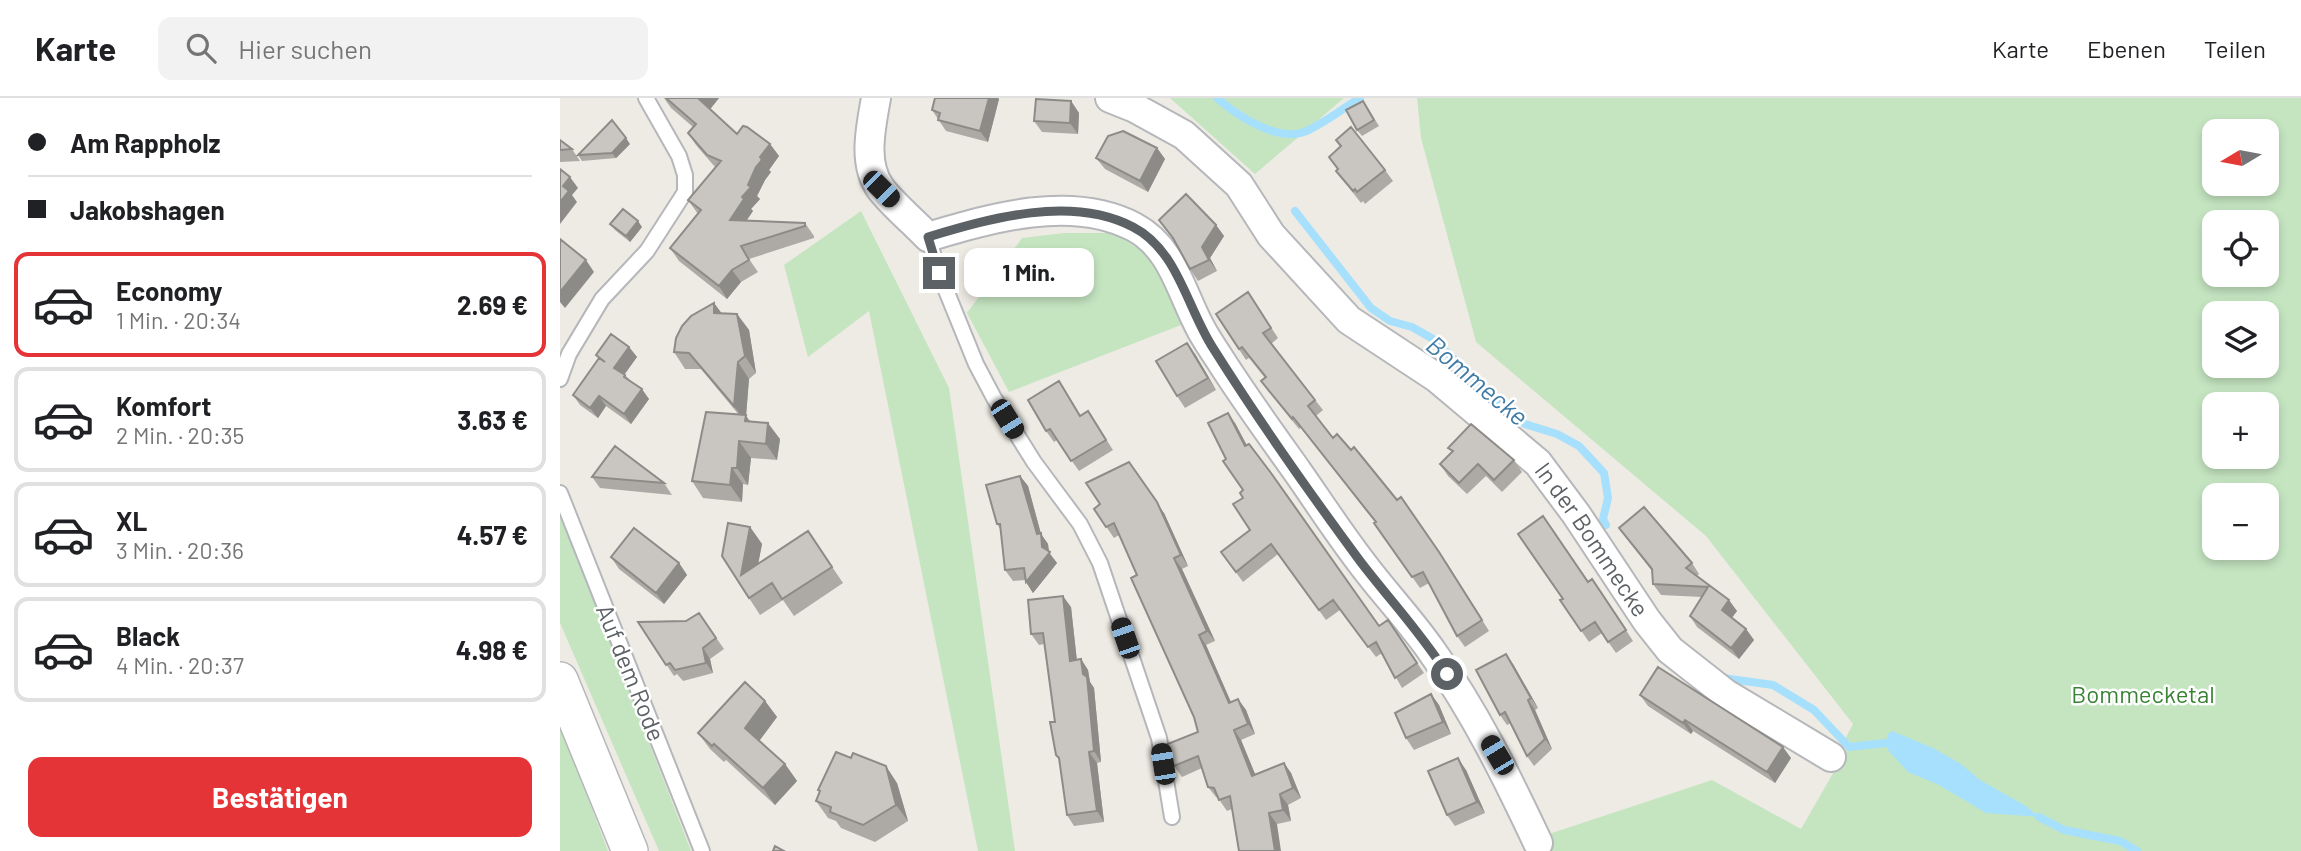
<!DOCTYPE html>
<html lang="de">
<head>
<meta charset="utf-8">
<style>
	body { margin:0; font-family:Barlow,sans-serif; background:#f2f2f2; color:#202124; height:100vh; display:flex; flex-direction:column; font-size:26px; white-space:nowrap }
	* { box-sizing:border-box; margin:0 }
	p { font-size:23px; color:#757577 }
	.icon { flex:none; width:38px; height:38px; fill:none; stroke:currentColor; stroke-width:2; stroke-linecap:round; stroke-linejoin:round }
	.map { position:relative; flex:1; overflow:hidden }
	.panel { display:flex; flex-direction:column; background:#fff; width:560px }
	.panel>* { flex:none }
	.guide { display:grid; align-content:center; height:154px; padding:0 28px; background:#fff }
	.needle { width:46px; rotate:260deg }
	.tools { position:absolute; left:1642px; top:21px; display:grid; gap:14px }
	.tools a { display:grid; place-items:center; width:77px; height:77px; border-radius:14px; background:#fff; box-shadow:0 4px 10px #0003; font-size:35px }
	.end { position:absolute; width:32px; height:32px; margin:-16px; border:9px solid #5c6165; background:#fff; box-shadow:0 0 0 4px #fff }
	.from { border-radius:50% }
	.bubble { position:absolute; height:49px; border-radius:14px; background:#fff; box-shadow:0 4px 10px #0003; font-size:23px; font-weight:700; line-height:49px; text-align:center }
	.car { position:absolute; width:21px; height:42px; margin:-21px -10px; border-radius:9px; box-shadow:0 0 5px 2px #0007; background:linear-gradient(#222 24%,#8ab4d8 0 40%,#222 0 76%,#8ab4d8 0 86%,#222 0) }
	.guide b { display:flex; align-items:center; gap:24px; height:66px; font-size:26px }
	.guide b+b { border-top:2px solid #e0e0e0 }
	.guide i { width:18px; height:18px; background:#202124 }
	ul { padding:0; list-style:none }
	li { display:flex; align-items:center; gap:21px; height:105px; margin:0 14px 10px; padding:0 14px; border:4px solid #e0e0e0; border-radius:14px }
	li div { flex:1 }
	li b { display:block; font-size:26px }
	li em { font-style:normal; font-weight:700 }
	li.selected { border-color:#e53438 }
	li>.icon { width:63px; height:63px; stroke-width:1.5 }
	.primary-button { display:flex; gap:14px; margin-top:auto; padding:14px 28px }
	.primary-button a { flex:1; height:80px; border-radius:14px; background:#e53438; color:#fff; font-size:28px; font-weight:700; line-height:80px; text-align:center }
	header { display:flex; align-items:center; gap:42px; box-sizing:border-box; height:98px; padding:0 35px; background:#fff; border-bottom:2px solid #e0e0e0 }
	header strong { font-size:33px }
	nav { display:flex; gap:38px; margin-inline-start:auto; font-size:24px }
	.search { width:490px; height:63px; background:#f2f2f2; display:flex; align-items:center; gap:18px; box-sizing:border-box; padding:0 24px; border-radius:14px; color:#757577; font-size:26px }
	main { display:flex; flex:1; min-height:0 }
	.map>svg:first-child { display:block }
</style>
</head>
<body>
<header>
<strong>Karte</strong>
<div class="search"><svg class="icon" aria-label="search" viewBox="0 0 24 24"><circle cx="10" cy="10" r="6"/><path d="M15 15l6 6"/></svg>Hier suchen</div>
<nav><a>Karte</a><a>Ebenen</a><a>Teilen</a></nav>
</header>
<main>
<section class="panel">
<div class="guide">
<b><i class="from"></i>Am Rappholz</b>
<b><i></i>Jakobshagen</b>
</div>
<ul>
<li class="selected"><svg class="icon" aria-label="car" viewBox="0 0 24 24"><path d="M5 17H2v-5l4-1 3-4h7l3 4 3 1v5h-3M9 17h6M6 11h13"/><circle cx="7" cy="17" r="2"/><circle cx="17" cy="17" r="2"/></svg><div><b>Economy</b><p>1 Min. · 20:34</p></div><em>2.69 €</em></li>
<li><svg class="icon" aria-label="car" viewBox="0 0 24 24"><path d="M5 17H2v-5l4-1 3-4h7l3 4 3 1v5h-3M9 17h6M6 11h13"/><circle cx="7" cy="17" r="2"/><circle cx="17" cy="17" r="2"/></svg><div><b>Komfort</b><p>2 Min. · 20:35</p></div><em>3.63 €</em></li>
<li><svg class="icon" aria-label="car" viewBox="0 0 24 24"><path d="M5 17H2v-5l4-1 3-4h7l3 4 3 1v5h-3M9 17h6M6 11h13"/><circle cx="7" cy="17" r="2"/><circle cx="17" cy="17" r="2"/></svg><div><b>XL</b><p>3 Min. · 20:36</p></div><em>4.57 €</em></li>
<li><svg class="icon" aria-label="car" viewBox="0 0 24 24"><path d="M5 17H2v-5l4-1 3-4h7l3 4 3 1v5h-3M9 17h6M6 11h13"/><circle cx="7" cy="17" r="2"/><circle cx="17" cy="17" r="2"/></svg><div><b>Black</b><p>4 Min. · 20:37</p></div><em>4.98 €</em></li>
</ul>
<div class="primary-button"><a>Bestätigen</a></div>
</section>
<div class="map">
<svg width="1741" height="753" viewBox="0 0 1741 753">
	<rect width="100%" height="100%" fill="#eeebe4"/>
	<path fill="#c5e5c1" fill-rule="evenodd" d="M610 0H784L695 76Z
		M857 0H1741V753H990L983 738 1152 682 1241 731 1287 651 1282 647 1293 626 1146 438 916 244 861 40ZM1654 33H1706V86H1654ZM1654 124H1706V177H1654ZM1654 215H1706V268H1654ZM1654 306H1706V359H1654ZM1654 397H1706V450H1654Z
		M301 113 389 290 455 753H418L309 213 248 259 224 167Z
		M504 135H553L594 160 621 227 449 294 407 215 462 140Z
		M2 420 131 753H99L0 525V421Z
		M0 626 48 753H0Z"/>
	<path fill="#a6e0fd" d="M1332 633 1373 650 1401 666 1420 682 1466 708 1479 719 1426 715 1379 687 1348 674 1328 652 1326 645 1328 636Z"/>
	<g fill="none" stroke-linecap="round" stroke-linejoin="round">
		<path stroke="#a6e0fd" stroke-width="8" d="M657 0C676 17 717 44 744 34 762 27 783 10 800 0
			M735 113 811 210 830 223 852 229 873 241 945 310 965 326 997 336 1019 348 1044 375 1048 400 1043 421 1046 427
			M1163 580 1213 587 1254 612 1289 649 1326 645
			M1479 719 1504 732 1560 743 1577 753"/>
		<defs>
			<path id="service" d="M368 139 379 175 416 266 434 300 474 364 520 426 540 465 599 640 612 719
				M0 281 9 256 42 201 87 153 125 94V77L119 58 86 0
				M0 395 142 753"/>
			<g id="minor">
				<path d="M316 0C311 29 302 66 321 91 334 108 353 123 368 139 431 120 512 96 574 129 614 150 621 196 642 233 647 242 653 251 659 260 683 298 710 335 737 373 758 403 778 434 801 464 824 495 851 523 873 555 915 614 947 679 978 745"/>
				<path id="s1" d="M550 0 575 10 624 37 679 87 711 137 789 222 877 280 978 365 1016 416 1087 523 1110 552 1166 596 1271 659"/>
			</g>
			<path id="tertiary" d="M0 582 70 753"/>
		</defs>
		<use href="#service" stroke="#b5b7bb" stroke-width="18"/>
		<use href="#minor" stroke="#b5b7bb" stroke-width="32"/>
		<use href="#tertiary" stroke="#b5b7bb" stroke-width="38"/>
		<use href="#service" stroke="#fff" stroke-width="14"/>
		<use href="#minor" stroke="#fff" stroke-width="28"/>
		<use href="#tertiary" stroke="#fff" stroke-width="35"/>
	</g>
	<path fill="#adaaa6" d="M104 0H159L150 11 177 36 210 46 219 58 209 72 211 74 205 82 197 98 200 101 191 111 193 113 186 122 245 125 254 138V140L189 161 198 174 181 184 167 201 119 163 110 150 138 116 128 102 155 69 136 47 128 35 133 29 111 10Z
		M375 0H438L439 1 428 44 386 33 372 12Z
		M511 3 519 15 518 36 482 34 474 23Z
		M807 9 819 28 802 38 797 32Z
		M0 42 12 51 20 63 0 64Z
		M70 46 56 60 22 63 18 57Z
		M597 50 605 61 588 94 545 71 536 60Z
		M769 59 825 72 833 83 805 106 803 103 801 105 776 73 778 72Z
		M599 122 656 127 664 138 650 160 657 173 638 183 630 171 616 145Z
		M50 126 82 129 70 144 55 132Z
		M688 194 718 240 711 246 763 312 756 318 773 340 887 465 929 533 905 549 897 538 869 485 860 490 814 425 815 424 741 330 739 331 709 294 701 283 705 280 689 260 686 262 656 216Z
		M154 205 161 215 177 216 189 232 196 275 189 281 186 318 190 323 220 341 217 362 191 360 188 387 183 386 182 404 143 400 132 383 179 317 141 271H125L114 254Z
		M69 249 77 259 64 276 89 301 71 326 46 308 38 320 20 307 13 297 39 260 36 257Z
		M635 256 656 292 625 310 617 298Z
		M506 294 520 318 528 313 553 352 519 373 497 342 494 344 486 333Z
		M675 325 687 347 819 528 828 522 864 575 842 590 822 555 816 559 780 512 766 522 718 456 683 484 661 454 690 432 683 400V392L666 361Z
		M888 350 954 362 962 374 942 394 926 378 907 396 888 378 880 366 892 354Z
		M460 378 468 388 481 436 488 446 489 454 497 465 473 495 466 484 465 482 453 483 445 472 441 432 437 426Z
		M32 379 104 385 112 397 40 390Z
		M534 411 604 415 628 468 622 471 655 543 646 547 671 604 678 601 686 612 695 636 681 642 695 676 724 665 731 675 741 700 728 707 731 723 717 726 672 711 667 713 658 700 656 699 648 689 642 670 622 679 614 668 638 634 634 619 577 477 559 437 554 440Z
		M190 429 202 446 198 466 248 433 283 485 234 518 223 502 200 517 189 500Z
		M1059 430 1132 465 1139 476 1137 478 1177 513 1172 520 1186 531 1194 542 1179 561 1137 529 1130 518 1142 499 1101 497 1093 486 1092 473Z
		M51 459 119 465 127 477 104 506 59 471Z
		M1028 483 1040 492 1073 543 1056 555 1042 535 1029 544 1000 502Z
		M511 509 517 562 521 561 528 572 530 584 534 590 541 664 537 665 544 724 514 728 507 717 500 662 496 657 495 624 484 546 479 547 471 536Z
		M139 515 164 551 150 561 153 575 123 583 117 576 114 578 78 524 126 523Z
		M953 566 978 610 975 612 992 651 974 668 967 658 951 625 947 627 940 617Z
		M871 596 879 607 891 636 854 652 846 640Z
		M1080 597 1231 660 1215 685 1133 633 1131 636 1088 608Z
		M205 603 217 619 199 643 225 666 237 683 215 707 166 662 164 664 150 651 138 635Z
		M906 672 925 715 895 728 887 717Z
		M337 685 348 723 315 744 281 730 276 723 268 720 256 703 260 694 258 692Z"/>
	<path fill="#8d8b87" d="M140 0H159L148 14 139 1Z
		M429 0H438L439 1 428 44 420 33Z
		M511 3 519 15 518 36 510 25Z
		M66 40 70 46 56 60 52 55Z
		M210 46 219 58 209 72 211 74 205 82 197 98 200 101 191 111 193 113 179 134 170 122 188 87 200 59Z
		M597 50 605 61 588 94 580 83Z
		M10 79 18 90 12 97 17 104 0 126V104L3 88Z
		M78 123 82 129 70 144 66 138Z
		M656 127 664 138 650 160 657 173 649 162 642 149Z
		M26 162 34 174 5 210 0 204V194Z
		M172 172 181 184 167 201 159 188Z
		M154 205 166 221 154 215Z
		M177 216 189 232 196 275 185 258Z
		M627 245 635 256 656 292 648 280Z
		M69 249 77 259 62 280 54 270Z
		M178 264 189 281 186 318 197 334 196 339 174 308Z
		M82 291 89 301 71 326 64 316Z
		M39 298 46 308 38 320 30 310Z
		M668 315 675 325 692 358 685 348Z
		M208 325 220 341 217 362 206 346Z
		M179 343 191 360 188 387 177 370Z
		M569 364 604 415 628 468 621 457Z
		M172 370 183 386 182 404 170 387Z
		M460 378 468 388 481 436 488 446 489 455 497 465 473 495 466 484 482 449 477 436Z
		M190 429 202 446 193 493 181 477Z
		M614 460 622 471 655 543 647 533Z
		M119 465 127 477 104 506 96 495Z
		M503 498 511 509 518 574 510 563Z
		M1169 502 1177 513 1169 523 1162 512Z
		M1186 531 1194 542 1179 561 1171 550Z
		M639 537 646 547 676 616 669 605Z
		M143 550 150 561 153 575 146 565Z
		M946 556 953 566 978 610 971 600Z
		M521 561 528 572 530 584 534 590 541 664 534 653Z
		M871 596 879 607 891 636 883 624Z
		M678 601 686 612 695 636 688 626Z
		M968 602 975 612 992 651 985 641Z
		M205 603 217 619 197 646 185 630Z
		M1125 622 1133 633 1131 636 1123 625Z
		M674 632 681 642 700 688 692 678Z
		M1223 649 1231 660 1215 685 1207 674Z
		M529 654 537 665 544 724 537 713Z
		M898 660 906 672 925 715 917 704Z
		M724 665 731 675 741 700 733 690Z
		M225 666 237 683 215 707 203 690Z
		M326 668 337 685 348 723 336 707Z
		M720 696 728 707 731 723 723 712Z
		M709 715 717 726 721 753H715Z"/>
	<path fill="#c9c6c1" stroke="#8d8b87" stroke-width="2" d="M106 0H140L139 1 177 36 183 28 187 29 210 46 200 59 202 62 196 69 188 87 191 89 182 99 184 101 170 122 245 125V128L181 148 189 162 172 172 159 188 110 150 141 112 128 102 161 63 147 57 128 35 136 26Z
		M375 0H429L420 33 378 22 380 15 372 12Z
		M476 1 511 3 510 25 474 23Z
		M803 3 814 22 797 32 786 12Z
		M52 22 66 40 52 55 18 57Z
		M791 29 825 72 797 94 795 91 793 93 776 73 778 71 769 59 781 48 776 42Z
		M563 33 597 50 580 83 536 60 548 38Z
		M0 42 12 51 0 52Z
		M0 71 10 79 3 88 9 93 0 104Z
		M626 96 656 127 642 149 649 162 630 171 613 140 599 122Z
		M63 111 78 123 66 138 50 126Z
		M0 141 26 162 0 194Z
		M688 194 711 230 703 235 755 302 748 308 773 340 777 336 791 352 794 349 837 402 841 399 879 454 922 522 897 538 863 474 852 479 814 425 816 424 733 319 732 321 701 283 706 279 682 249 679 251 656 216Z
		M154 205V215L177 216 185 258 178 264 174 308 129 255 114 254 116 240 122 228 131 218Z
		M51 236 69 249 54 270 65 277 64 279 82 291 64 316 39 298 30 310 13 297 39 260 45 264 36 257Z
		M627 245 648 280 617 298 596 263Z
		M499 283 520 318 528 313 546 342 511 363 490 331 486 333 468 302Z
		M146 314 186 317 185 323 208 325 206 346 179 343 177 370H172L170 387 132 383Z
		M668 315 685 348 689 346 711 375 819 528 828 522 857 565 835 580 816 544 808 549 773 502 759 512 711 446 676 474 661 454 690 432 673 406 683 400 680 395 683 392 663 363 666 361 648 325Z
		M911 326 954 362 934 382 918 366 899 385 880 366 893 353 888 350Z
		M55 348 104 385 32 379Z
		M569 364 597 404 621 457 614 460 647 533 639 537 669 605 678 601 688 626 674 632 692 678 724 665 733 690 720 696 723 712 709 715 715 753H679L670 698 659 702 654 690 648 689 638 658 614 668 605 647 638 634 634 619 571 480 577 477 554 425 546 429 534 411 540 406 526 385Z
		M460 378 477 436 481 435 482 449 490 454 466 484 464 470 445 472 440 426H437L426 387Z
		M1084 409 1132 465 1126 470 1169 502 1162 512 1186 531 1171 550 1130 518 1148 489 1093 486 1092 471 1059 430Z
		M983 418 1028 484 1032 481 1066 532 1048 544 1035 524 1021 533 1000 502 1003 501 958 436Z
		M168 425 190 429 181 477 248 433 272 469 222 501 212 485 189 500 162 458Z
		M74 430 119 465 96 495 51 459Z
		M503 498 510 563 521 561 523 576 527 579 534 653 529 654 537 713 507 717 499 660 496 657 490 624H495L483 535 471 536 468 502Z
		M139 515 156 540 143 550 146 565 115 572 110 565 106 567 78 524 126 523Z
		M946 556 971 600 968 602 985 641 967 658 945 614 940 617 916 572Z
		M1098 569 1223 649 1207 674 1125 622 1123 625 1080 597Z
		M185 584 205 603 185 630 225 666 203 690 154 646 152 648 138 635Z
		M871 596 883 624 846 640 835 615Z
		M276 654 291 660 293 655 326 668 336 707 303 727 270 714 271 709 256 703 260 693 258 692Z
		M898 660 917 704 887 717 868 673Z
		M215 748 224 753H213Z"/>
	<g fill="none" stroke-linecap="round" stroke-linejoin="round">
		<path stroke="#5c6165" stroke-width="9" d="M379 175 368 139C431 120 511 97 573 129 618 152 627 210 653 250 699 323 749 394 800 463 829 501 862 536 887 576"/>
	</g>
	<g text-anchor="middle" stroke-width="5" stroke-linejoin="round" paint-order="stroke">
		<g font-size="24" fill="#5c6165" stroke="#fff">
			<text dy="8" stroke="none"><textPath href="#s1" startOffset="663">In der Bommecke</textPath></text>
			<text transform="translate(70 575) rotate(68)" y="8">Auf dem Rode</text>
		</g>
		<g font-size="24" fill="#3b8236" stroke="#fff">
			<text x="1583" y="605">Bommecketal</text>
		</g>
		<g font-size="26" font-style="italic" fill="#407ca6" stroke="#fff">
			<text transform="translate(917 283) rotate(40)" y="9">Bommecke</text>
		</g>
	</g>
</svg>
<div class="tools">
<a><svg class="needle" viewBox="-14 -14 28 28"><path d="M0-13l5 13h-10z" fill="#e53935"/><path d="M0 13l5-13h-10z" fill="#757577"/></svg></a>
<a><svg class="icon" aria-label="locate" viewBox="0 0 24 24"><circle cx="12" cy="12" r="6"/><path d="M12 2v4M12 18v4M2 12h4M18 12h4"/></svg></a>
<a><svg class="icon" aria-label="layers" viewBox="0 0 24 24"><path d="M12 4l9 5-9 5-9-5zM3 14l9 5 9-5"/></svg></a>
<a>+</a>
<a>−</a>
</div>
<i class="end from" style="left:887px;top:576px"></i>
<i class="end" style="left:379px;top:175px"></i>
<div class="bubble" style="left:404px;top:150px;width:130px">1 Min.</div>
<i class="car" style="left:321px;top:91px;rotate:135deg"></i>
<i class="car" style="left:447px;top:321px;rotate:148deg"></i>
<i class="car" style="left:565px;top:540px;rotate:341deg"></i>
<i class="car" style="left:937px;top:657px;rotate:329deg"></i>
<i class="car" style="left:603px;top:666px;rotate:351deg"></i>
</div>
</main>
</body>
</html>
